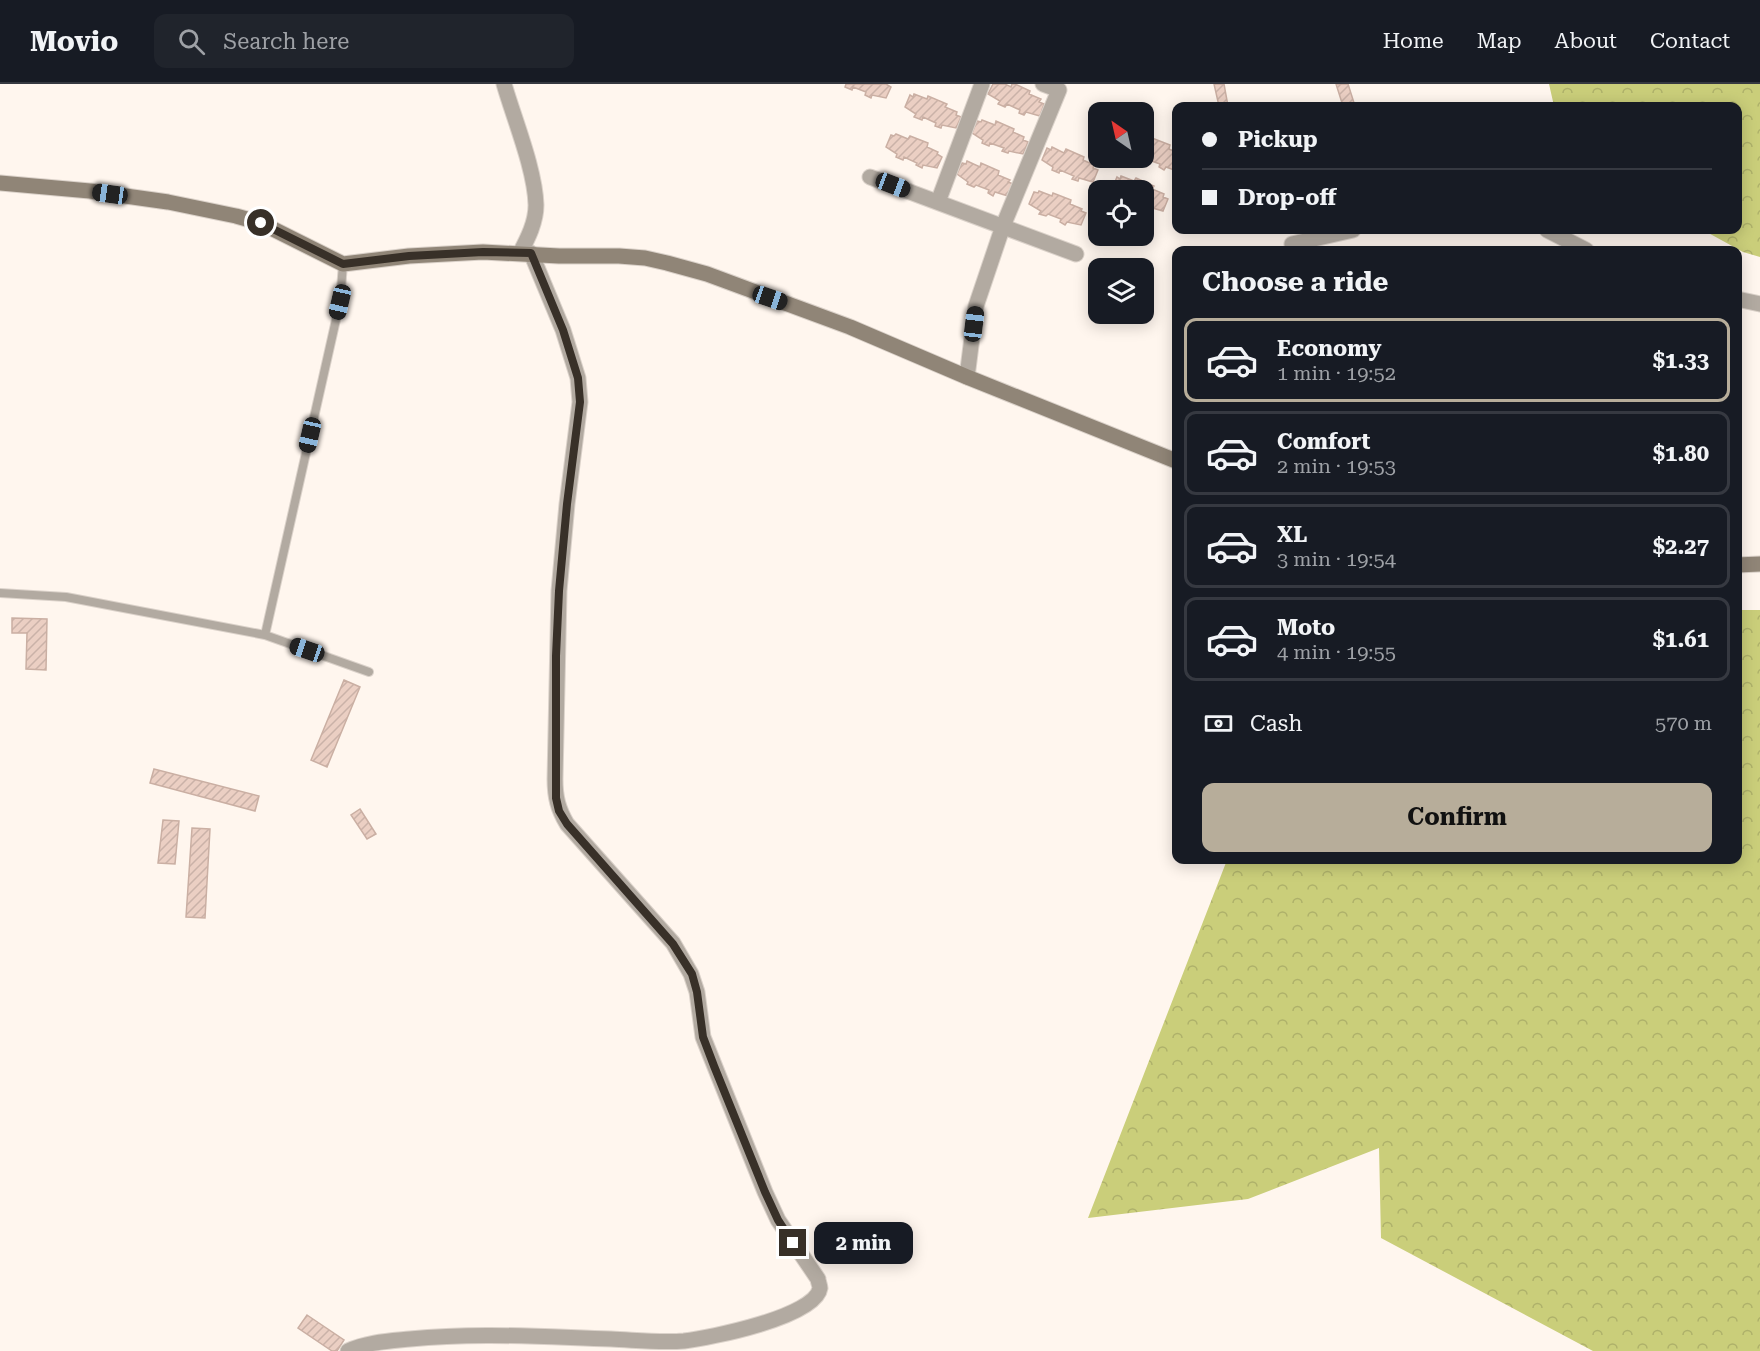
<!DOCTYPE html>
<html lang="en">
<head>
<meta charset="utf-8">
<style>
	body { margin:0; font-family:"Roboto Serif",serif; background:#20242c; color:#f1f3f6; height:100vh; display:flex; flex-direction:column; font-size:22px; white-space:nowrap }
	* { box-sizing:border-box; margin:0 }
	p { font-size:20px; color:#9ea1a6 }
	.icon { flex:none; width:33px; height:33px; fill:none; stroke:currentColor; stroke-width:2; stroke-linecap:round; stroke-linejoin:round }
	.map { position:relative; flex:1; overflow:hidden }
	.sheet { position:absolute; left:1172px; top:162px; width:570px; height:618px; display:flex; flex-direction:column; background:#171b24; border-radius:12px; box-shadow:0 3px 15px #0003 }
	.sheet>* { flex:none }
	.banner { position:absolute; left:1172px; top:18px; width:570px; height:132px; border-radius:12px; box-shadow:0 3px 15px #0003; display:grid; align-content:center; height:132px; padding:0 30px; background:#171b24 }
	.needle { width:39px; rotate:326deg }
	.controls { position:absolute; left:1088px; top:18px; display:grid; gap:12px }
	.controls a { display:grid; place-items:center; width:66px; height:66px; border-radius:12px; background:#171b24; box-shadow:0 3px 15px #0003; font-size:30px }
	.end { position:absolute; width:27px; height:27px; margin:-14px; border:8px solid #383028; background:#fff; box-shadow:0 0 0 3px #fff }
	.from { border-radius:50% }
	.bubble { position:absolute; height:42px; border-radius:12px; background:#171b24; box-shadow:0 3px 15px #0003; font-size:20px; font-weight:700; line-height:42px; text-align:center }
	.car { position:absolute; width:18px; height:36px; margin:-18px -9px; border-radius:8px; box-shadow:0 0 4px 2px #0007; background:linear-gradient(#222 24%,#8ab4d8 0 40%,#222 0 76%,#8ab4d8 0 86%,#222 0) }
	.banner b { display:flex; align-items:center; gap:21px; height:57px; font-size:22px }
	.banner b+b { border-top:2px solid #363941 }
	.banner i { width:15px; height:15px; background:#f1f3f6 }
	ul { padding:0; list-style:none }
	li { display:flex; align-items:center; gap:18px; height:84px; margin:0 12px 9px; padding:0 18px; border:3px solid #363941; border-radius:12px }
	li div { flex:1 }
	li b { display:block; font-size:22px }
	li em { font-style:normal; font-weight:700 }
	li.on { border-color:#b7ad9a }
	li>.icon { width:54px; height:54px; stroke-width:1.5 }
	h2 { padding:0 30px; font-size:27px; line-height:72px }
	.pay { display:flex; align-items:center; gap:15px; height:66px; padding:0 30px; font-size:22px }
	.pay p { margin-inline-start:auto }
	.primary-button { display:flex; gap:12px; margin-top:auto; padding:12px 30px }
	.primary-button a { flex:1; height:69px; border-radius:12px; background:#b7ad9a; color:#111; font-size:24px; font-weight:700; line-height:69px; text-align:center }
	header { display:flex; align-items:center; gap:36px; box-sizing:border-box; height:84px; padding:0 30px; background:#171b24; border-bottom:2px solid #363941 }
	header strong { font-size:28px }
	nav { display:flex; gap:33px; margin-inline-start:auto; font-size:21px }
	.search { width:420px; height:54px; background:#20242c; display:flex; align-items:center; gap:15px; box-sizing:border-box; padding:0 21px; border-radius:12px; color:#9ea1a6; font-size:22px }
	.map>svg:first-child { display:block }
</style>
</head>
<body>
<header>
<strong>Movio</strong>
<div class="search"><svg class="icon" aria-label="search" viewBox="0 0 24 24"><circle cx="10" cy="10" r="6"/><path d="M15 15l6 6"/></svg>Search here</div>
<nav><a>Home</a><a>Map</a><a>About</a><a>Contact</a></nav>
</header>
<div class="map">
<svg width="1760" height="1267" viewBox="0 0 1760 1267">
	<defs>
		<pattern id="forest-crowns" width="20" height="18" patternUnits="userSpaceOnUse" patternTransform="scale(1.5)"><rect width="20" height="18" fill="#cace7a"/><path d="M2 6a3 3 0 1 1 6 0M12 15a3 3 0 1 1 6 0" fill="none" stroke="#aeb16a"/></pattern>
		<pattern id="building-hatch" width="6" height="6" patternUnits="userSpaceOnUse" patternTransform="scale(1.5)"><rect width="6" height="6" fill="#ebcfc3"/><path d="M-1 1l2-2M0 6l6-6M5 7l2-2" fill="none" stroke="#cab2a8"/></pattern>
	</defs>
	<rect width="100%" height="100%" fill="#fff6ee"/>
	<path fill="url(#forest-crowns)" d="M1549 0H1760V173L1743 168 1703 146H1737V22H1554Z
		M1737 526H1760V1267H1593L1381 1154 1379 1064 1248 1115 1088 1134 1227 776H1737Z"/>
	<path fill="url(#building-hatch)" stroke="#caafa3" stroke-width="1.5" d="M846 0H886L891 3 886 14 872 11 871 14 865 11 866 8 853 3 852 6 845 3Z
		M993 0H1005L1011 3 1012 0H1015L1030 7 1029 10 1041 15 1039 18 1044 20 1040 32 1026 28 1024 31 1019 29 1020 26 1007 20 1005 23 998 20 1000 17 988 10Z
		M1214 0H1224L1228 22H1219Z
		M1336 0H1348L1355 22H1343Z
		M914 10 927 15 928 12 947 20 945 23 957 28 956 31 961 33 956 44 942 41 941 44 935 42 936 39 923 33 922 36 914 33 916 30 905 23 910 11 913 13Z
		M982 36 995 41 996 37 1014 45 1013 48 1024 53 1023 56 1028 58 1023 70 1009 67 1008 69 1002 67 1004 64 990 59 989 62 982 59 983 56 972 49 977 37 981 38Z
		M896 50 908 55 910 52 928 59 927 63 938 68 937 70 942 73 937 84 923 81 922 84 916 81 917 79 904 73 903 76 896 73 897 70 886 63 891 51 894 52Z
		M1143 54 1151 57 1152 54 1170 61 1169 65 1176 68V85L1174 86 1166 83 1164 86 1159 83 1160 80 1146 75 1145 77 1138 75 1143 74Z
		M1052 63 1064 69 1066 65 1084 73 1083 76 1094 81 1093 84 1098 86 1093 98 1079 94 1078 97 1072 95 1074 92 1060 86 1059 89 1052 86 1053 83 1042 76 1047 64 1051 66Z
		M967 77 980 83 981 79 999 87 998 91 1010 96 1008 98 1013 100 1008 112 995 108 993 112 988 109 989 106 976 101 974 103 967 100 968 98 957 90 962 79 966 80Z
		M1121 92 1134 97 1136 94 1154 102 1152 105 1164 110 1163 113 1168 115 1163 127 1149 123 1148 126 1143 124V106L1112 105 1117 93 1120 95Z
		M1039 107 1052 112 1053 109 1071 116 1070 120 1082 125 1081 127 1086 129 1081 141 1067 138 1065 141 1060 138 1061 135 1048 130 1046 132 1039 130 1041 127 1029 120 1034 108 1038 109Z
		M12 534 47 535 46 586 26 585 27 549H12Z
		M344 596 360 603 327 683 311 676Z
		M154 685 259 712 255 727 150 699Z
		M360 725 376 750 367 755 351 731Z
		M163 736 179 737 175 780 158 779Z
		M192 744 210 745 205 834 186 833Z
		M307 1231 344 1256 337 1267H332L298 1244Z"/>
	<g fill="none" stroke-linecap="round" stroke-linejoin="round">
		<defs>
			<path id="lane" d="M0 509 66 513 265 551 369 588
				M265 551 340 218 343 180"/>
			<path id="street" d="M504 0C514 35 535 85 536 121 536 138 528 154 520 169
				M870 93 1076 170
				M938 118 982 0
				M1547 146 1586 166
				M1292 160 1353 146
				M1737 215 1760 220
				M967 293 976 222 1003 142 1059 6 1043 0
				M348 1267C367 1258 390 1257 410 1255 477 1248 544 1253 611 1255 635 1256 659 1259 684 1257 709 1254 816 1233 820 1204 820 1202 818 1197 818 1195L778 1136 765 1108 703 953 697 908 691 890 673 859 567 740C558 725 555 713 555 695L559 507 567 420 580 318 578 294 563 246 531 169"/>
			<path id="secondary" d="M0 99 90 107 168 118 236 132 261 139 343 180 409 172 483 168 559 172H619L645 174 667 179 707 190 850 243 967 293 1176 377
				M1737 481 1760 480"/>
		</defs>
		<use href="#lane" stroke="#dbd2ca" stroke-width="10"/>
		<use href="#street" stroke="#dbd2ca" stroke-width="17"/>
		<use href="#secondary" stroke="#dbd2ca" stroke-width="17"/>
		<use href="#lane" stroke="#b2aaa1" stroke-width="8"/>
		<use href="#street" stroke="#b2aaa1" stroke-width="15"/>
		<use href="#secondary" stroke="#908577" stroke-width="15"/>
	</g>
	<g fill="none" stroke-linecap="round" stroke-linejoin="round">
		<path stroke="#383028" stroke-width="8" d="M261 139 343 180 409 172 483 168 531 169 563 246 578 294 580 318 567 420 559 507 556 572V714L559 727 567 740 673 860 692 890 697 908 703 953 714 982 765 1108 778 1136 793 1159"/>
	</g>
</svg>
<div class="controls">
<a><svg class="needle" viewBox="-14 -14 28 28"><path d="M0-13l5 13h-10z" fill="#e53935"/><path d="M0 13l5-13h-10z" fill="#9ea1a6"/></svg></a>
<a><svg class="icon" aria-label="locate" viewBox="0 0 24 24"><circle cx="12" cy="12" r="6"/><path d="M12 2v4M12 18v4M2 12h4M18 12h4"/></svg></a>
<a><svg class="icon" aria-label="layers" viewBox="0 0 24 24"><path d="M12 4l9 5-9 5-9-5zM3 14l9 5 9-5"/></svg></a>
</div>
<i class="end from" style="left:261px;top:139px"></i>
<i class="end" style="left:793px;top:1159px"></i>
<div class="bubble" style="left:814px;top:1138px;width:99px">2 min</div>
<i class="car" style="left:893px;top:101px;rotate:111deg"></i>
<i class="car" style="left:110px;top:110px;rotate:278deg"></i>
<i class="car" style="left:770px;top:214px;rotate:109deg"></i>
<i class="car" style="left:340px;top:218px;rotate:193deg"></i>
<i class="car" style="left:974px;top:240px;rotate:7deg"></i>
<i class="car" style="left:310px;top:351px;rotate:193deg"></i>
<i class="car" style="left:307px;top:566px;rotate:289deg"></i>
<div class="banner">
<b><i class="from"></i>Pickup</b>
<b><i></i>Drop-off</b>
</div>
<section class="sheet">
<h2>Choose a ride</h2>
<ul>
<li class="on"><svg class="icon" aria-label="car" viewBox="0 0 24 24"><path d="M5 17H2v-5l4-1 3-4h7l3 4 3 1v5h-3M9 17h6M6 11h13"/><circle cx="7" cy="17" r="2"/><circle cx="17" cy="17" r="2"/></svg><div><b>Economy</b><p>1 min · 19:52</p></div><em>$1.33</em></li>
<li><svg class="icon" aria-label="car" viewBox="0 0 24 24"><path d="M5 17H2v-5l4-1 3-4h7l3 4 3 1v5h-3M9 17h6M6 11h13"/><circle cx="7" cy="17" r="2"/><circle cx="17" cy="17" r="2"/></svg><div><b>Comfort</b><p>2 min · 19:53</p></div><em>$1.80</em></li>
<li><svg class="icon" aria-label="car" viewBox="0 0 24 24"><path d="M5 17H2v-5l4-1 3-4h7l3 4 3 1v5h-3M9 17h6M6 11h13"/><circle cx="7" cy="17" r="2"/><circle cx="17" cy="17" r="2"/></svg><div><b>XL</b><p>3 min · 19:54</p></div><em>$2.27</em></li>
<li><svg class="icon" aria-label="car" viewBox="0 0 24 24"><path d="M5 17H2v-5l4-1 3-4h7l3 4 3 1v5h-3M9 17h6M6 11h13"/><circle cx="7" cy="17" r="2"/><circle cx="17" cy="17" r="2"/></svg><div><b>Moto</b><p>4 min · 19:55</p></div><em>$1.61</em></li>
</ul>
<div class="pay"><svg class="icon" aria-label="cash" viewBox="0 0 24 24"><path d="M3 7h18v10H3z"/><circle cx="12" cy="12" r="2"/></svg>Cash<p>570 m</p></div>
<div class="primary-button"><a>Confirm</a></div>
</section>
</div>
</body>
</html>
